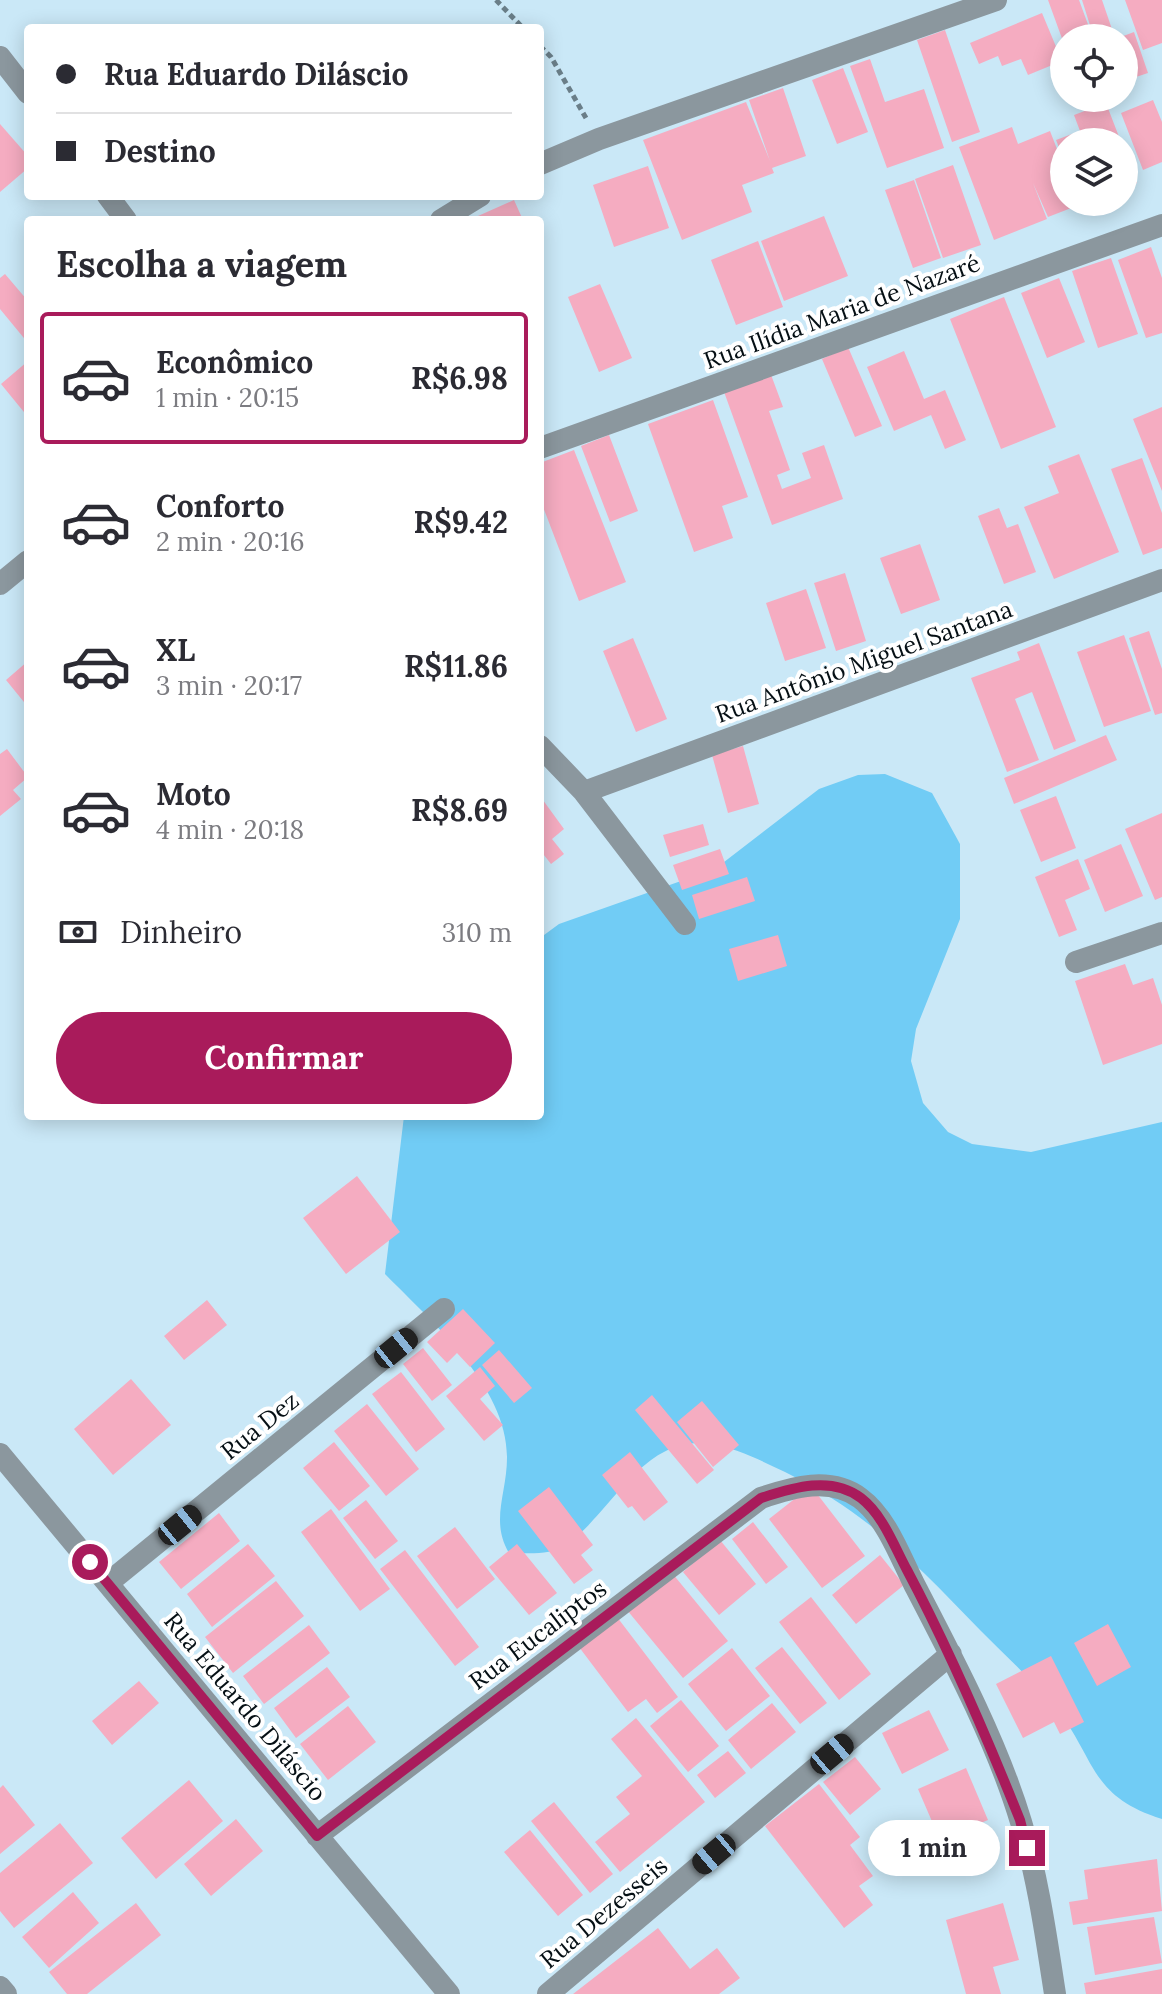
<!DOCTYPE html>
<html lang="pt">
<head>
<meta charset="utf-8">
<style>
	body { margin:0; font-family:Lora,serif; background:#f7f7f7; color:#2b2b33; height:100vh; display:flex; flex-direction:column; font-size:30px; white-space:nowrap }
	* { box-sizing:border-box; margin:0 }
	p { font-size:26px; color:#7c7c81 }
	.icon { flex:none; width:44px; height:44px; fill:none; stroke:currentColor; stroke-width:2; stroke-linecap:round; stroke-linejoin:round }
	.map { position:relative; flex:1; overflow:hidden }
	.drawer { position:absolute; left:24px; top:216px; width:520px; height:904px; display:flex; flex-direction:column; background:#fff; border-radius:8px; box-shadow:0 4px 20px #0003 }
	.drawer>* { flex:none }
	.banner { position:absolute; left:24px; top:24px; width:520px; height:176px; border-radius:8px; box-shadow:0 4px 20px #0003; display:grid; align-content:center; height:176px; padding:0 32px; background:#fff }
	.controls { position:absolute; left:1050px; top:24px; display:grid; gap:16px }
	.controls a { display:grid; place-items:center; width:88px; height:88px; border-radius:50%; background:#fff; box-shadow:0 4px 20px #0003; font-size:40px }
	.end { position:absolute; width:36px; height:36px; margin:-18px; border:10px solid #a91b5b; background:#fff; box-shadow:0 0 0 4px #fff }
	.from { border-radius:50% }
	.bubble { position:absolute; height:56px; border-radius:28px; background:#fff; box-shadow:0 4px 20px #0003; font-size:26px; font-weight:800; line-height:56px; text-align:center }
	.car { position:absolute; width:24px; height:48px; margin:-24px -12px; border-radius:10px; box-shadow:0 0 6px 2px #0007; background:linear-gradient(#222 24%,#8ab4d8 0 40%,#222 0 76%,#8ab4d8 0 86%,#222 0) }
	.banner b { display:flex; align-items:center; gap:28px; height:76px; font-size:30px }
	.banner b+b { border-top:2px solid #e1e1e2 }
	.banner i { width:20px; height:20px; background:#2b2b33 }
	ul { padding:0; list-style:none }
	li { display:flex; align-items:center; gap:24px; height:132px; margin:0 16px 12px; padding:0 16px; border:4px solid transparent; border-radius:8px }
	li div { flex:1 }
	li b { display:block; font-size:30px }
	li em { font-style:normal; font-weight:800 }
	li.current { border-color:#a91b5b }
	li>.icon { width:72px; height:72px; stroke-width:1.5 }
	h2 { padding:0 32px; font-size:36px; line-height:96px }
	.pay { display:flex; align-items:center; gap:20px; height:88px; padding:0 32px; font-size:30px }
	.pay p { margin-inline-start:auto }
	.action { display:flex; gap:16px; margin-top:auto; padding:16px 32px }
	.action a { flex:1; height:92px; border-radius:48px; background:#a91b5b; color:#fff; font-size:32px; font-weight:800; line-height:92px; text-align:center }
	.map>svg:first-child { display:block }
</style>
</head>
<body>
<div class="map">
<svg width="1162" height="1994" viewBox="0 0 1162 1994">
	<rect width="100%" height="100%" fill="#cae8f7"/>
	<path fill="#71ccf5" d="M885 774 932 793 960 844V919L916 1029 911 1061 923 1103 948 1132 972 1144 1031 1152 1162 1122V1819C1086 1795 1097 1756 1053 1705 1031 1679 1005 1655 981 1631 917 1565 869 1513 785 1472 762 1461 736 1448 711 1444 643 1434 614 1511 567 1544 550 1556 529 1553 509 1553 490 1521 507 1493 507 1458 508 1387 431 1321 385 1274L404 1116H540V938L559 924 715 869 819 789 858 775Z"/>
	<path fill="#f5acc1" d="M1048 0H1079L1093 38H1064V44Z
		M1082 0H1102L1115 38H1094Z
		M1125 0H1162V43L1143 50Z
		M1042 13 1062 61 1028 75 1021 59 1002 66 998 56 979 64 970 43Z
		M945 30 980 132 952 142 917 40Z
		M1134 32 1148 73 1124 81V38H1118Z
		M870 59 885 102 924 89 944 148 887 168 850 66Z
		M843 68 868 132 837 144 812 80Z
		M783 88 806 156 772 168 774 173 742 185 752 212 682 240 643 140 746 102 770 161 749 100Z
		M1153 100 1162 122V162L1143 170 1121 113Z
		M1106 103 1121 142H1064V160L1056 140 1080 131 1074 115Z
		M0 124 28 156V168L0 192Z
		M1012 127 1018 144 1050 131 1064 167V202H1078L1079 205 1048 217 1033 183 1047 219 994 240 959 147Z
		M1124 151 1137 183 1124 188Z
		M953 165 981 245 943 258 915 179Z
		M648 166 669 228 614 247 593 185Z
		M914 180 941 258 913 268 885 190Z
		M514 200 523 220H469Z
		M824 216 848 276 784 301 761 241Z
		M758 241 783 307 736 325 711 260Z
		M1151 247 1162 278V333L1146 338 1118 260Z
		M1111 258 1138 334 1098 348 1072 271Z
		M5 274 28 301V343L0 309V278Z
		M1059 278 1085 342 1047 358 1021 293Z
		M600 284 632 358 599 372 568 297Z
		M1004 297 1056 427 1001 449 950 319Z
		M848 347 882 426 855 437 822 359Z
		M904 351 924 399 945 390 966 440 945 449 931 415 894 431 867 367Z
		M28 361V417L1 384Z
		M770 372 783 407 769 411 790 470 777 475 782 489 811 478 802 453 824 445 843 499 772 525 723 389Z
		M713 400 748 497 722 506 733 538 694 552 648 424Z
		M1162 407V491L1133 419Z
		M609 435 638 511 610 522 581 446Z
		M574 450 626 582 579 601 540 499V463Z
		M1079 454 1119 552 1054 579 1024 507 1059 493 1048 466Z
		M1142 458 1162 513V548L1143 555 1111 469Z
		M999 508 1007 528 1018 524 1036 572 1004 584 978 516Z
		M920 544 940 600 901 614 880 558Z
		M845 573 866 641 836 651 814 583Z
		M806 589 826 648 785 661 766 603Z
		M1149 631 1162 669V713L1155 715 1129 638Z
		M1124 635 1151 711 1104 727 1077 652Z
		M633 638 667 719 636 732 603 651Z
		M1039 643 1076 741 1054 750 1032 692 1015 699 1039 760 1007 772 971 678 1020 660 1017 652Z
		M28 661V707L6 680Z
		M1106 735 1117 760 1014 804 1004 778Z
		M743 746 759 804 728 813 712 755Z
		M7 749 28 777 13 790 21 799 0 816V754Z
		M540 796 564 829 552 839 564 854 551 864 540 850Z
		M1056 796 1076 848 1041 862 1020 810Z
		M1162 813V897L1155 900 1125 829Z
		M703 824 709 845 670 857 663 835Z
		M1121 844 1143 896 1105 912 1084 860Z
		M720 849 729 874 682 890 673 865Z
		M1078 859 1090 889 1065 900 1077 930 1059 937 1035 877Z
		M747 877 755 901 699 919 692 895Z
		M778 935 787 966 738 981 729 949Z
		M1125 964 1133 985 1153 978 1162 1005V1044L1103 1065 1075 981Z
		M357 1176 400 1232 346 1274 303 1218Z
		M207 1300 227 1325 184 1360 164 1336Z
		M463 1309 495 1343 470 1367 457 1353 447 1363 427 1342Z
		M423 1348 452 1385 432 1401 403 1364Z
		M499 1350 532 1388 514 1403 482 1365Z
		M480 1367 495 1386 480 1399 503 1425 484 1441 446 1396Z
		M401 1372 445 1429 416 1452 372 1394Z
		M131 1379 171 1425 113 1475 74 1429Z
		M652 1395 714 1470 697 1484 635 1410Z
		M702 1401 739 1445 713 1467 677 1422Z
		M367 1404 419 1469 386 1496 334 1431Z
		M334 1442 370 1486 339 1511 303 1468Z
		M630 1452 668 1502 644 1521 632 1506 628 1508 602 1475Z
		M811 1486 865 1556 822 1588 769 1519Z
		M549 1487 593 1545 581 1555 593 1570 574 1584 518 1511Z
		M366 1500 398 1541 375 1559 343 1518Z
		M331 1509 390 1589 360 1611 301 1532Z
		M219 1513 240 1541 181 1589 159 1562Z
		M753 1522 788 1567 766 1584 732 1539Z
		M455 1527 495 1579 457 1609 417 1556Z
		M720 1540 756 1584 719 1615 683 1572Z
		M248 1544 275 1576 212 1627 187 1594Z
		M517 1544 557 1593 529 1615 489 1567Z
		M405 1550 479 1647 455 1666 380 1569Z
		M880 1555 904 1585 856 1624 832 1595Z
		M672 1573 728 1641 683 1678 627 1610Z
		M276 1581 304 1616 233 1673 205 1637Z
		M811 1597 871 1674 839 1700 779 1622Z
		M617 1617 678 1697 657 1713 646 1699 628 1712 579 1647Z
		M1108 1624 1131 1667 1097 1686 1074 1643Z
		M309 1625 330 1653 264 1704 243 1676Z
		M782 1647 827 1703 800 1724 755 1668Z
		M732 1648 770 1696 726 1731 688 1684Z
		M1051 1656 1084 1722 1060 1734 1054 1722 1023 1738 996 1684Z
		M327 1667 350 1697 296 1738 274 1708Z
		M139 1681 159 1703 112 1745 92 1721Z
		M681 1700 719 1746 688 1772 650 1726Z
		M772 1703 796 1732 751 1769 728 1740Z
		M348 1706 376 1742 328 1780 300 1744Z
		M929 1710 949 1750 902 1774 882 1733Z
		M636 1718 705 1802 620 1872 595 1842 630 1814 616 1797 642 1776 611 1739Z
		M728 1751 746 1773 715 1798 697 1775Z
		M855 1757 881 1789 850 1815 823 1782Z
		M966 1768 988 1820 940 1840 918 1789Z
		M189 1780 223 1821 156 1879 121 1838Z
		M819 1784 860 1837 850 1845 873 1876 859 1886 873 1905 844 1928 765 1826Z
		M3 1785 35 1825 0 1854V1788Z
		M554 1802 613 1874 590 1893 531 1821Z
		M236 1819 263 1851 211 1896 184 1864Z
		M60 1823 93 1863 14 1928 0 1911V1873Z
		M530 1830 583 1895 558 1916 504 1852Z
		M1157 1859 1162 1911 1073 1925 1069 1902 1088 1899 1084 1870Z
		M73 1892 99 1923 49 1968 22 1937Z
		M136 1903 161 1935 87 1994H67L49 1972Z
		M1003 1903 1019 1960 993 1967 1001 1994H966L946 1920Z
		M1154 1917 1162 1963 1095 1975 1087 1927Z
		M658 1928 690 1969 717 1948 740 1978 719 1994H573Z
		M1162 1969V1994H1086L1084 1983Z"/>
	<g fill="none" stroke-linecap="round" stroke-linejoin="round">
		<path stroke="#6a7e88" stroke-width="5" stroke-dasharray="6 4" stroke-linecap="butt" d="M496 0 523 28
			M540 46 551 57 586 118"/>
		<path stroke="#8b979e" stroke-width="22" d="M0 57 28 93
			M540 164 599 139 996 0
			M108 196 126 220
			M441 220 480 196
			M540 448 1162 225
			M0 584 28 561
			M540 746 584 792 685 924
			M584 792 1162 580
			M1076 962 1162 933
			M0 1454 449 1994
			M108 1583 444 1309
			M317 1836 761 1498C793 1487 830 1476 860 1498 886 1517 900 1556 914 1584 953 1659 997 1742 1021 1822 1038 1878 1046 1936 1055 1994
			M0 1987 6 1994
			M548 1994 951 1654"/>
	</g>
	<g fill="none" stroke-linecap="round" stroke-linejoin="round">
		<path stroke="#a91b5b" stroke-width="10" d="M90 1562 317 1836 761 1498C792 1488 831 1475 861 1498 883 1515 894 1546 907 1570 950 1651 986 1735 1020 1820L1027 1848"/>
	</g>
	<g text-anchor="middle" stroke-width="8" stroke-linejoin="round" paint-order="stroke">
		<g font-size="24" fill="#050f14" stroke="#fff">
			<text transform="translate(842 312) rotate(-20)" y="8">Rua Ilídia Maria de Nazaré</text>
			<text transform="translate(864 662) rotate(-20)" y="8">Rua Antônio Miguel Santana</text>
			<text transform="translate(260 1426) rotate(-39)" y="8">Rua Dez</text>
			<text transform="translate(538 1635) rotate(-37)" y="8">Rua Eucaliptos</text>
			<text transform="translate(245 1707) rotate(50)" y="8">Rua Eduardo Diláscio</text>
			<text transform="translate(604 1913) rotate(-40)" y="8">Rua Dezesseis</text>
		</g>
	</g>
</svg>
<div class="controls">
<a><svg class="icon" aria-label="locate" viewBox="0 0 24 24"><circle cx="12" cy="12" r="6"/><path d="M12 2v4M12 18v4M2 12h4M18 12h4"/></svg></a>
<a><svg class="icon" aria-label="layers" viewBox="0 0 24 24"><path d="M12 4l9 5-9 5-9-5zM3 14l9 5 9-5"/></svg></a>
</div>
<i class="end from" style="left:90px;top:1562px"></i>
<i class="end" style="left:1027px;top:1848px"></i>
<div class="bubble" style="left:868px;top:1820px;width:132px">1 min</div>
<i class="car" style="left:396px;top:1348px;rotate:51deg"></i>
<i class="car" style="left:180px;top:1525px;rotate:51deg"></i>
<i class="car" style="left:832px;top:1754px;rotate:50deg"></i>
<i class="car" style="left:714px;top:1854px;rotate:230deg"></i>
<div class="banner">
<b><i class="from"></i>Rua Eduardo Diláscio</b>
<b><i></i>Destino</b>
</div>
<section class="drawer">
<h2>Escolha a viagem</h2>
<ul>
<li class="current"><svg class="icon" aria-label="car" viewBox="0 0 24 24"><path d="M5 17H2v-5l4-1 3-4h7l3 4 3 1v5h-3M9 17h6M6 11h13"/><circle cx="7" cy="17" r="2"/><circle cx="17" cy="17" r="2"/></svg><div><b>Econômico</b><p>1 min · 20:15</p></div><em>R$6.98</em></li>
<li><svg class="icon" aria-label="car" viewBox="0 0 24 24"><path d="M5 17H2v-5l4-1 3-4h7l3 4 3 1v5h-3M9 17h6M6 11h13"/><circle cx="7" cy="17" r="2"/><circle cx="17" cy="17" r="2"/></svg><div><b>Conforto</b><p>2 min · 20:16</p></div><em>R$9.42</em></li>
<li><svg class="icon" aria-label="car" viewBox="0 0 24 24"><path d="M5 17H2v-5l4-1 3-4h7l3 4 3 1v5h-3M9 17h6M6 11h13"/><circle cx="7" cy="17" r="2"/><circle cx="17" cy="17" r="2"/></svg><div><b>XL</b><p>3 min · 20:17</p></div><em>R$11.86</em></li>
<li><svg class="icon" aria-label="car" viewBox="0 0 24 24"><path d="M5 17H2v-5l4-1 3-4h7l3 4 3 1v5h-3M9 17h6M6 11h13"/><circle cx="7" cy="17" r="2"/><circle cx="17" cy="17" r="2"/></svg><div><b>Moto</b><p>4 min · 20:18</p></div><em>R$8.69</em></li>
</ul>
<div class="pay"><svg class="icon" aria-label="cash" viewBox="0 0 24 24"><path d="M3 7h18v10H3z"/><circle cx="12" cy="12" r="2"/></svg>Dinheiro<p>310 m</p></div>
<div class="action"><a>Confirmar</a></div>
</section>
</div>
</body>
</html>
